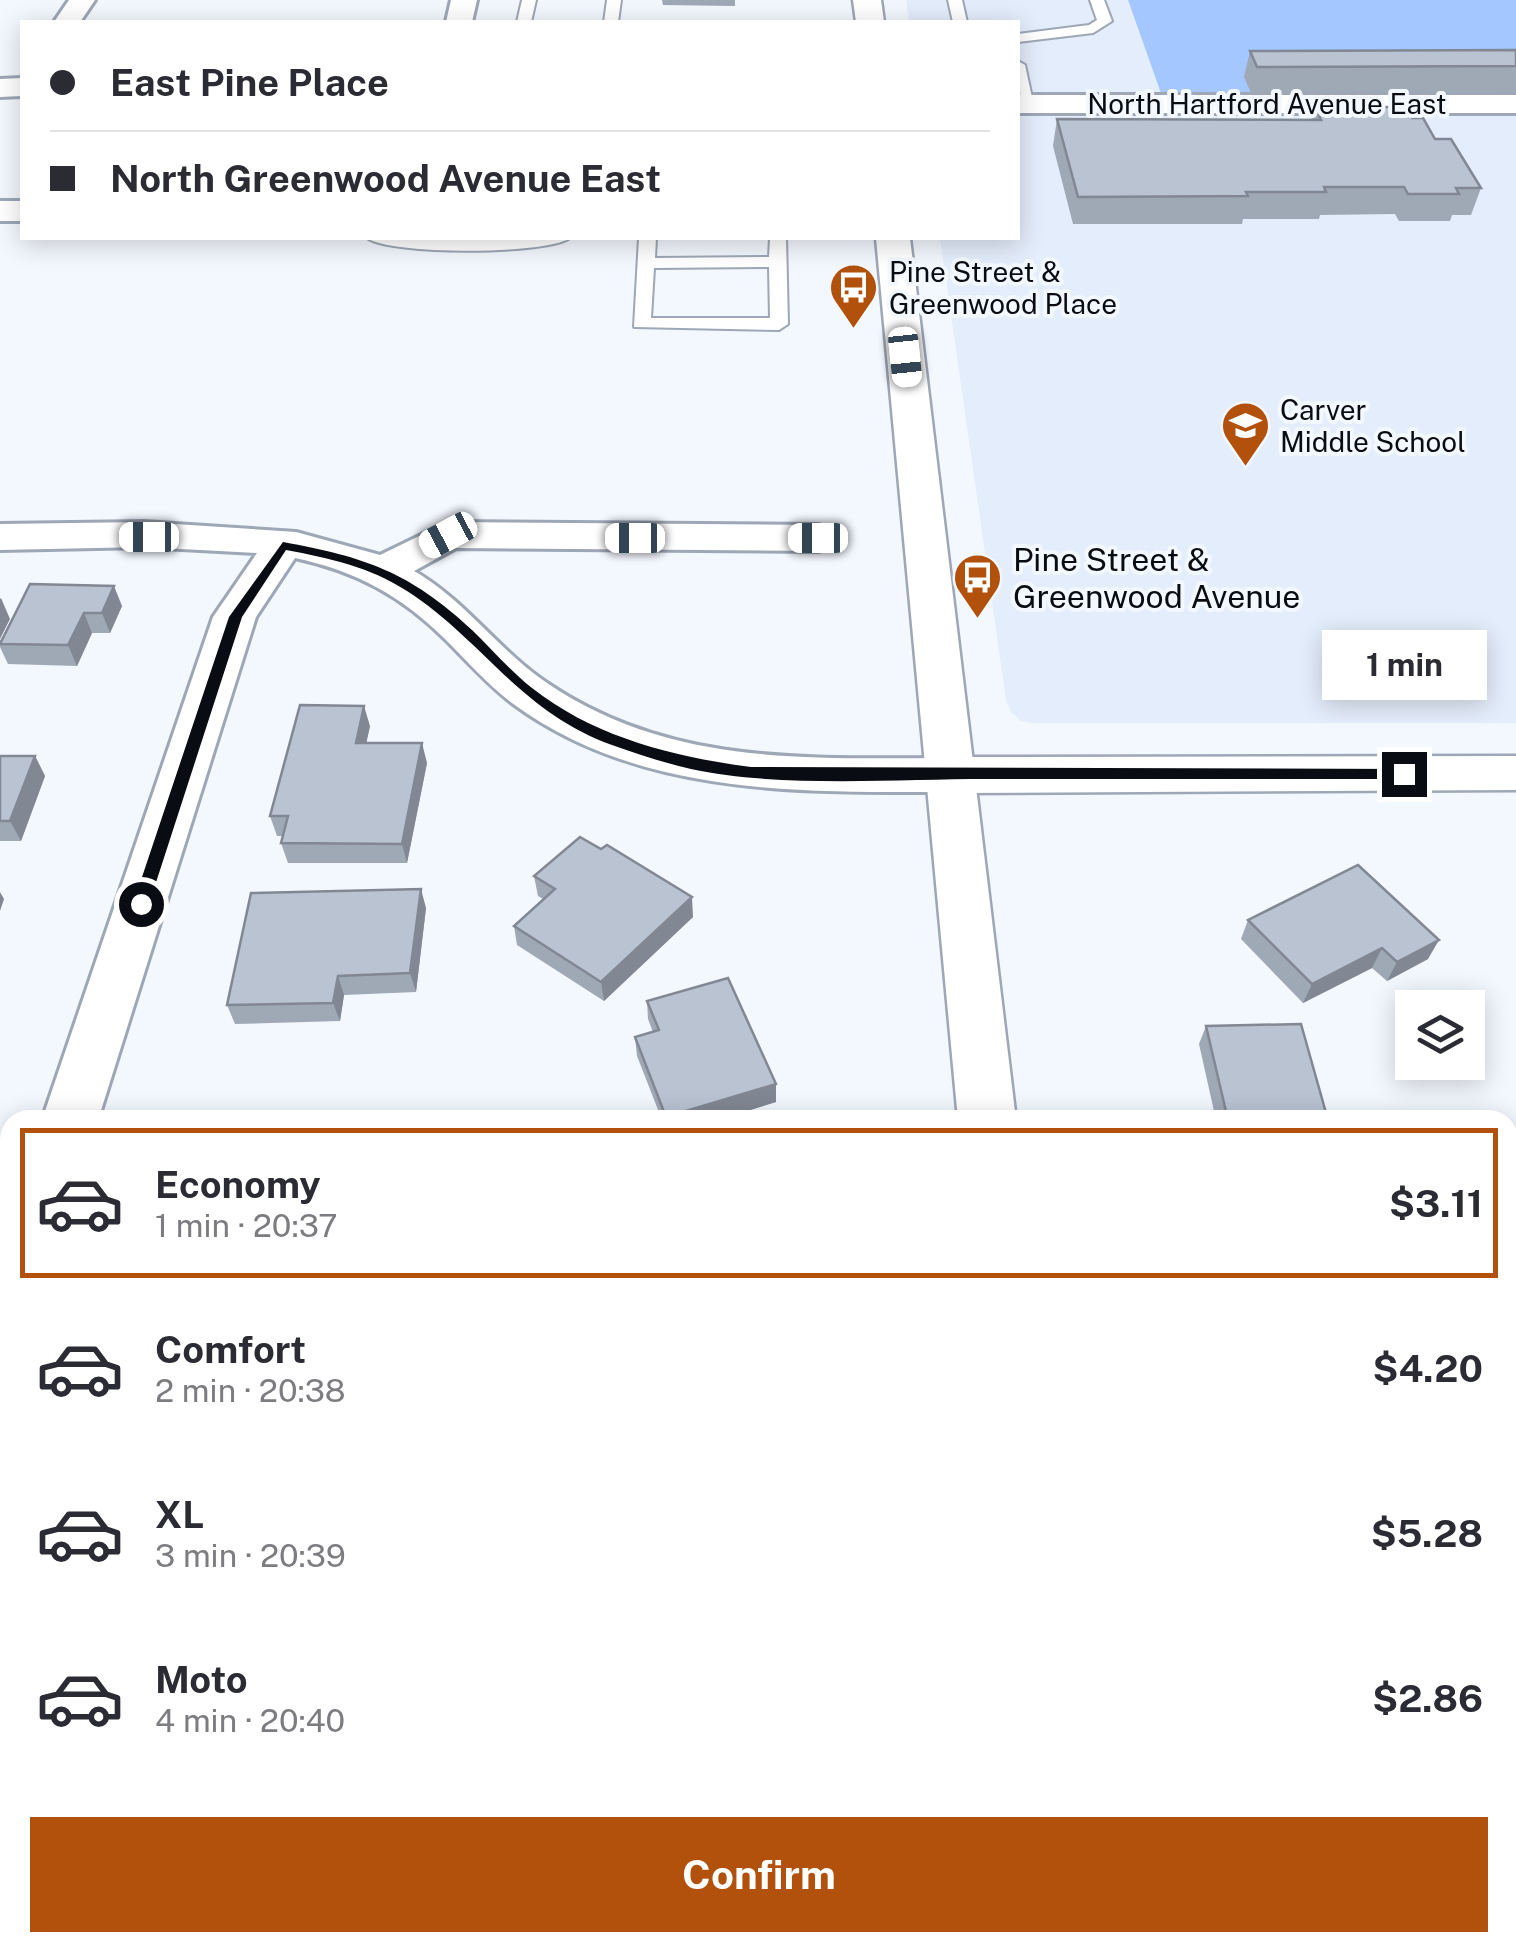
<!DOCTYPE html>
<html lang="en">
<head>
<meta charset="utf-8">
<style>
	body { margin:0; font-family:"Public Sans",sans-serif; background:#f7f7f7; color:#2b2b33; height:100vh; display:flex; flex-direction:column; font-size:38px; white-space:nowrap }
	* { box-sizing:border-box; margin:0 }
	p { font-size:32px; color:#7c7c81 }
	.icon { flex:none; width:55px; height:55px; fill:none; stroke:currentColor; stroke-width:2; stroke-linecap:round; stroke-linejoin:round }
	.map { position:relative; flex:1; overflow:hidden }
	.sheet { position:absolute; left:0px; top:1110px; width:1518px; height:842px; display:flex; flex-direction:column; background:#fff; border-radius:30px 30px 0 0; box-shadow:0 5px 25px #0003 }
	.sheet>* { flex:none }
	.hud { position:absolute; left:20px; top:20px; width:1000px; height:220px; border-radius:0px; box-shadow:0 5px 25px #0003; display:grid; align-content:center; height:220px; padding:0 30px; background:#fff }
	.tools { position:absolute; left:1395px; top:990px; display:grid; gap:20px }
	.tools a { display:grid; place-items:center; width:90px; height:90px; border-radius:0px; background:#fff; box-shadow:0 5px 25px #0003; font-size:50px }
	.end { position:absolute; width:45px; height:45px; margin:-22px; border:12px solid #090c12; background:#fff; box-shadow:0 0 0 5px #fff }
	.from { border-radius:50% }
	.bubble { position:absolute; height:70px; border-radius:0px; background:#fff; box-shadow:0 5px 25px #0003; font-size:32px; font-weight:700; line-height:70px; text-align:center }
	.car { position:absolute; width:30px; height:60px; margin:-30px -15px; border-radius:12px; box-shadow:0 0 8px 2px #0007; background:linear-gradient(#fff 24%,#345 0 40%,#fff 0 76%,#345 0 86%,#fff 0) }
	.hud b { display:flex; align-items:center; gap:35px; height:95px; font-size:38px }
	.hud b+b { border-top:2px solid #e1e1e2 }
	.hud i { width:25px; height:25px; background:#2b2b33 }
	ul { padding:18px 0 0; list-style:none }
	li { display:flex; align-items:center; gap:30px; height:150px; margin:0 20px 15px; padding:0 10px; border:5px solid transparent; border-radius:0px }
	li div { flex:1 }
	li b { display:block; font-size:38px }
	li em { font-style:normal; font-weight:700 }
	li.current { border-color:#b1510b }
	li>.icon { width:90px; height:90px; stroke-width:1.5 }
	.cta { display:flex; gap:20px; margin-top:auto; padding:20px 30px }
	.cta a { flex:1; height:115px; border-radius:0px; background:#b1510b; color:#fff; font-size:40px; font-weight:700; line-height:115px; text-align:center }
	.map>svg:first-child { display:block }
</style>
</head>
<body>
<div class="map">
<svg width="1516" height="1952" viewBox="0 0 1516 1952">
	<rect width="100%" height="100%" fill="#f3f7fe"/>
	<path fill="#e4edfb" d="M906 0H1516V723H1034L1021 721 1012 713 1006 700 940 238H1018V22H909Z"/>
	<path fill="#a3c7fe" d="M1128 0H1516V95L1162 96Z"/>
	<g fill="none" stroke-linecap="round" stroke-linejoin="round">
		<defs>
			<path id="service" d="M522 0H536L531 22H517Z
				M607 0H621L618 22H604Z
				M948 0H962L967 22H953Z
				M1090 0H1104L1112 21 1093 33 1018 42V34L1089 25 1097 20Z
				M1018 61 1025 65 1034 107 1021 104Z
				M367 238H570C547 255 389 255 367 238Z
				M639 238H656L655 258 769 257 770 238H786L788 324 779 330 634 327ZM769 267 770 318H651L654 268Z
				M1323 1942H1363L1364 1952H1324Z"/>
			<path id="minor" d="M69 0H95L80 22H54Z
				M451 0H477L472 22H446Z
				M22 78V96L0 97V79Z
				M1018 95H1516V113H1018Z
				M0 201H22V221H0Z
				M144 522 296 532 380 555 448 522 818 525 832 529 839 538 832 547 818 551 456 548 414 571C465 600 499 651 547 683 671 767 808 758 951 758L968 763 975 775 968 787 951 792C801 792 639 797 512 703 488 685 467 661 446 640 402 596 356 571 295 558L256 617 98 1120H42L213 617 257 553 144 547 0 550V524Z
				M10 1277V1361L0 1365V1281Z"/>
			<path id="tertiary" d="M1516 756V790L951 793 934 787 926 775 934 763 951 757Z"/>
			<path id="secondary" d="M853 0H881L884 22H856Z
				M876 238H910L1016 1120H958Z
				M1033 1942H1115L1116 1952H1034Z"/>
		</defs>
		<use href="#service" stroke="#9da7b6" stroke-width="4"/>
		<use href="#minor" stroke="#9da7b6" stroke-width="6"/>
		<use href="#tertiary" stroke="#9da7b6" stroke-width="5"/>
		<use href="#secondary" stroke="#9da7b6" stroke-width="5"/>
		<use href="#service" fill="#fff" fill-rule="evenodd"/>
		<use href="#minor" fill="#fff" fill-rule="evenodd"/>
		<use href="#tertiary" fill="#fff" fill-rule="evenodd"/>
		<use href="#secondary" fill="#fff" fill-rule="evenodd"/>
	</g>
	<path fill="#9fa8b5" d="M662 0H735V6L663 5Z
		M1516 50V92L1251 93 1244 77 1250 51Z
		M1315 107 1412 118 1435 139 1481 188 1471 215H1452L1450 221H1399L1395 214 1320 215 1319 219H1243L1242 224H1073L1053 146 1057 119 1311 120Z
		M30 584 122 606 110 633H92L77 666 8 664 0 647V641Z
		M370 726 366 743 427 763 407 863H288L281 843 283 836H277L270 816Z
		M0 756H35L45 776 21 841H0Z
		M601 849 693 917 604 1001 517 945 514 926 543 899 538 896 534 876Z
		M426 908 416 992 344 995 340 1021 235 1024 227 1005Z
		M1248 920 1428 959 1387 981 1372 968 1303 1003 1241 939Z
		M647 1001 776 1084V1102L718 1120H662L637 1056 635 1037 653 1032 648 1019Z
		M1206 1026 1328 1120H1216L1199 1044Z
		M1508 1314 1516 1317V1442L1508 1438Z
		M1476 1942H1508L1516 1952H1478Z"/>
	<path fill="#828893" d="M114 586 122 606 110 633 102 613Z
		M1 598 10 619 0 639V599Z
		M84 613 92 633 77 666 68 645Z
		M364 706 370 726 362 763 356 743Z
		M422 743 427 763 407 863 402 844Z
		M35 756 45 776 21 841 10 821Z
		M421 889 426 908 416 992 410 973Z
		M0 892 4 899 0 911Z
		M692 897 693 917 604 1001 601 982Z
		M1439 940 1428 959 1387 981 1397 962Z
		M1382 948 1372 968 1303 1003 1312 984Z
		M338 976 344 995 340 1021 333 1003Z
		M776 1084V1102L718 1120H666V1117Z
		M53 1942H70L68 1952H50Z
		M763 1942H768L760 1952H755Z"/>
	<path fill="#b9c3d2" stroke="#828893" stroke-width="2.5" d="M1516 50V66L1257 67 1250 51Z
		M1315 107H1406L1412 118H1423L1435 139H1451L1481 188H1456L1459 194H1408L1404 187H1324L1326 192H1246L1248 196 1078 197 1057 119 1321 120Z
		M30 584 114 586 102 613H84L68 645 0 644Z
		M300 705 364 706 356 743H422L402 844 281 843 288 816H270Z
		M0 756H35L10 821H0Z
		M580 837 601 849 607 845 692 897 601 982 514 926 555 889 534 876Z
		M1358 865 1439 940 1397 962 1382 948 1312 984 1248 920Z
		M421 889 410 973 338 976 333 1003 227 1005 251 893Z
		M728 978 776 1084 666 1117 635 1037 659 1030 647 1001Z
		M1301 1024 1328 1120H1228L1206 1026Z
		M1508 1314 1516 1317V1420L1508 1416Z
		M10 1753V1942H53L50 1952H0V1793Z
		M1508 1804H1516V1952H1505L1502 1942H1508Z
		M539 1942H763L755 1952H529Z"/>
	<path fill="#090c12" d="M283 542C365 557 410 572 472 630 492 649 510 671 532 688 594 737 674 757 751 767L1404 769 1411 774 1404 779C1265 779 1126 779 987 779 898 779 777 788 691 769 665 763 637 754 612 745 519 711 484 641 407 591 370 567 329 558 286 550L242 617 149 904 146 909H135L133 904 229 617Z"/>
	<defs>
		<symbol id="bus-pin" viewBox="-11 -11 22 30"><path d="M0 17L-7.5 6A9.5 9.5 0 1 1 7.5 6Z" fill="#b1510b" stroke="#f3f7fe"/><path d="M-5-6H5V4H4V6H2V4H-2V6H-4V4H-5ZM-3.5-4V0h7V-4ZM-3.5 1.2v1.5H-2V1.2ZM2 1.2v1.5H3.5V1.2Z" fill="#fff"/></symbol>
		<symbol id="school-pin" viewBox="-11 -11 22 30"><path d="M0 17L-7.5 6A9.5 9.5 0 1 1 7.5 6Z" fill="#b1510b" stroke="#f3f7fe"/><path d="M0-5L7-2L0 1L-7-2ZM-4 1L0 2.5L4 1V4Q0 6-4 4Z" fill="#fff"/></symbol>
	</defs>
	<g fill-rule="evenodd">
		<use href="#bus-pin" x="826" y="260" width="55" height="75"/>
		<use href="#school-pin" x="1218" y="398" width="55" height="75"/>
		<use href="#bus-pin" x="950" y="550" width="55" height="75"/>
	</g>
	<g text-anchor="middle" stroke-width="8" stroke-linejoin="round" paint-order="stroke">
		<g font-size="28" fill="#090c12" stroke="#f3f7fe">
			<text x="1267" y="114">North Hartford Avenue East</text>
		</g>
		<g font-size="28" fill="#090c12" stroke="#f3f7fe" text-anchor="start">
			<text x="889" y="282">Pine Street &amp;<tspan x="889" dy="32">Greenwood Place</tspan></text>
			<text x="1280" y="420">Carver<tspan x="1280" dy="32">Middle School</tspan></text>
		</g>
		<g font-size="32" fill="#090c12" stroke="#f3f7fe" text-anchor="start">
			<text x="1013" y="571">Pine Street &amp;<tspan x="1013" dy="37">Greenwood Avenue</tspan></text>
		</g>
	</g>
</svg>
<div class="tools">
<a><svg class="icon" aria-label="layers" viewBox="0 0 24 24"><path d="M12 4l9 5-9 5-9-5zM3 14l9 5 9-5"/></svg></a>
</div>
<i class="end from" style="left:141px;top:904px"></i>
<i class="end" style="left:1404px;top:774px"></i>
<div class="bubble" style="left:1322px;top:630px;width:165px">1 min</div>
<i class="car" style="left:905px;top:357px;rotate:174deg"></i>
<i class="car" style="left:448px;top:535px;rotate:242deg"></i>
<i class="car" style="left:149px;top:537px;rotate:270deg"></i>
<i class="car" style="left:635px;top:538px;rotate:270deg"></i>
<i class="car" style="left:818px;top:538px;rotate:270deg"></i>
<div class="hud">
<b><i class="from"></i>East Pine Place</b>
<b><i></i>North Greenwood Avenue East</b>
</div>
<section class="sheet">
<ul>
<li class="current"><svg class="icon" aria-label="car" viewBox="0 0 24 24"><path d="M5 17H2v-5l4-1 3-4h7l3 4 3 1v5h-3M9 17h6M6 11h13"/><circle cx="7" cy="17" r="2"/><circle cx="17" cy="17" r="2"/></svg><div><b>Economy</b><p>1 min · 20:37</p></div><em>$3.11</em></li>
<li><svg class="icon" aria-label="car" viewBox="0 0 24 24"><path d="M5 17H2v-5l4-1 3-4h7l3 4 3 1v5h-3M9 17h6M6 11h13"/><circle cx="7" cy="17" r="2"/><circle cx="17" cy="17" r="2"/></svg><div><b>Comfort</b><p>2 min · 20:38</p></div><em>$4.20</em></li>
<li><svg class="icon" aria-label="car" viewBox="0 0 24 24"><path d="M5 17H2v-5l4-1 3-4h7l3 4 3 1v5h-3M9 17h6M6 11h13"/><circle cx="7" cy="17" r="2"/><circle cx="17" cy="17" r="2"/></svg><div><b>XL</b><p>3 min · 20:39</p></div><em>$5.28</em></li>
<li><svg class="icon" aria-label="car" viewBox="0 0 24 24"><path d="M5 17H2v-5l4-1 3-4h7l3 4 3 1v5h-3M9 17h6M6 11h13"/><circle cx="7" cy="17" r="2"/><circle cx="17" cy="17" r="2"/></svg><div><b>Moto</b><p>4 min · 20:40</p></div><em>$2.86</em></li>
</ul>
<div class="cta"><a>Confirm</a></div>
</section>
</div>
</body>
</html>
